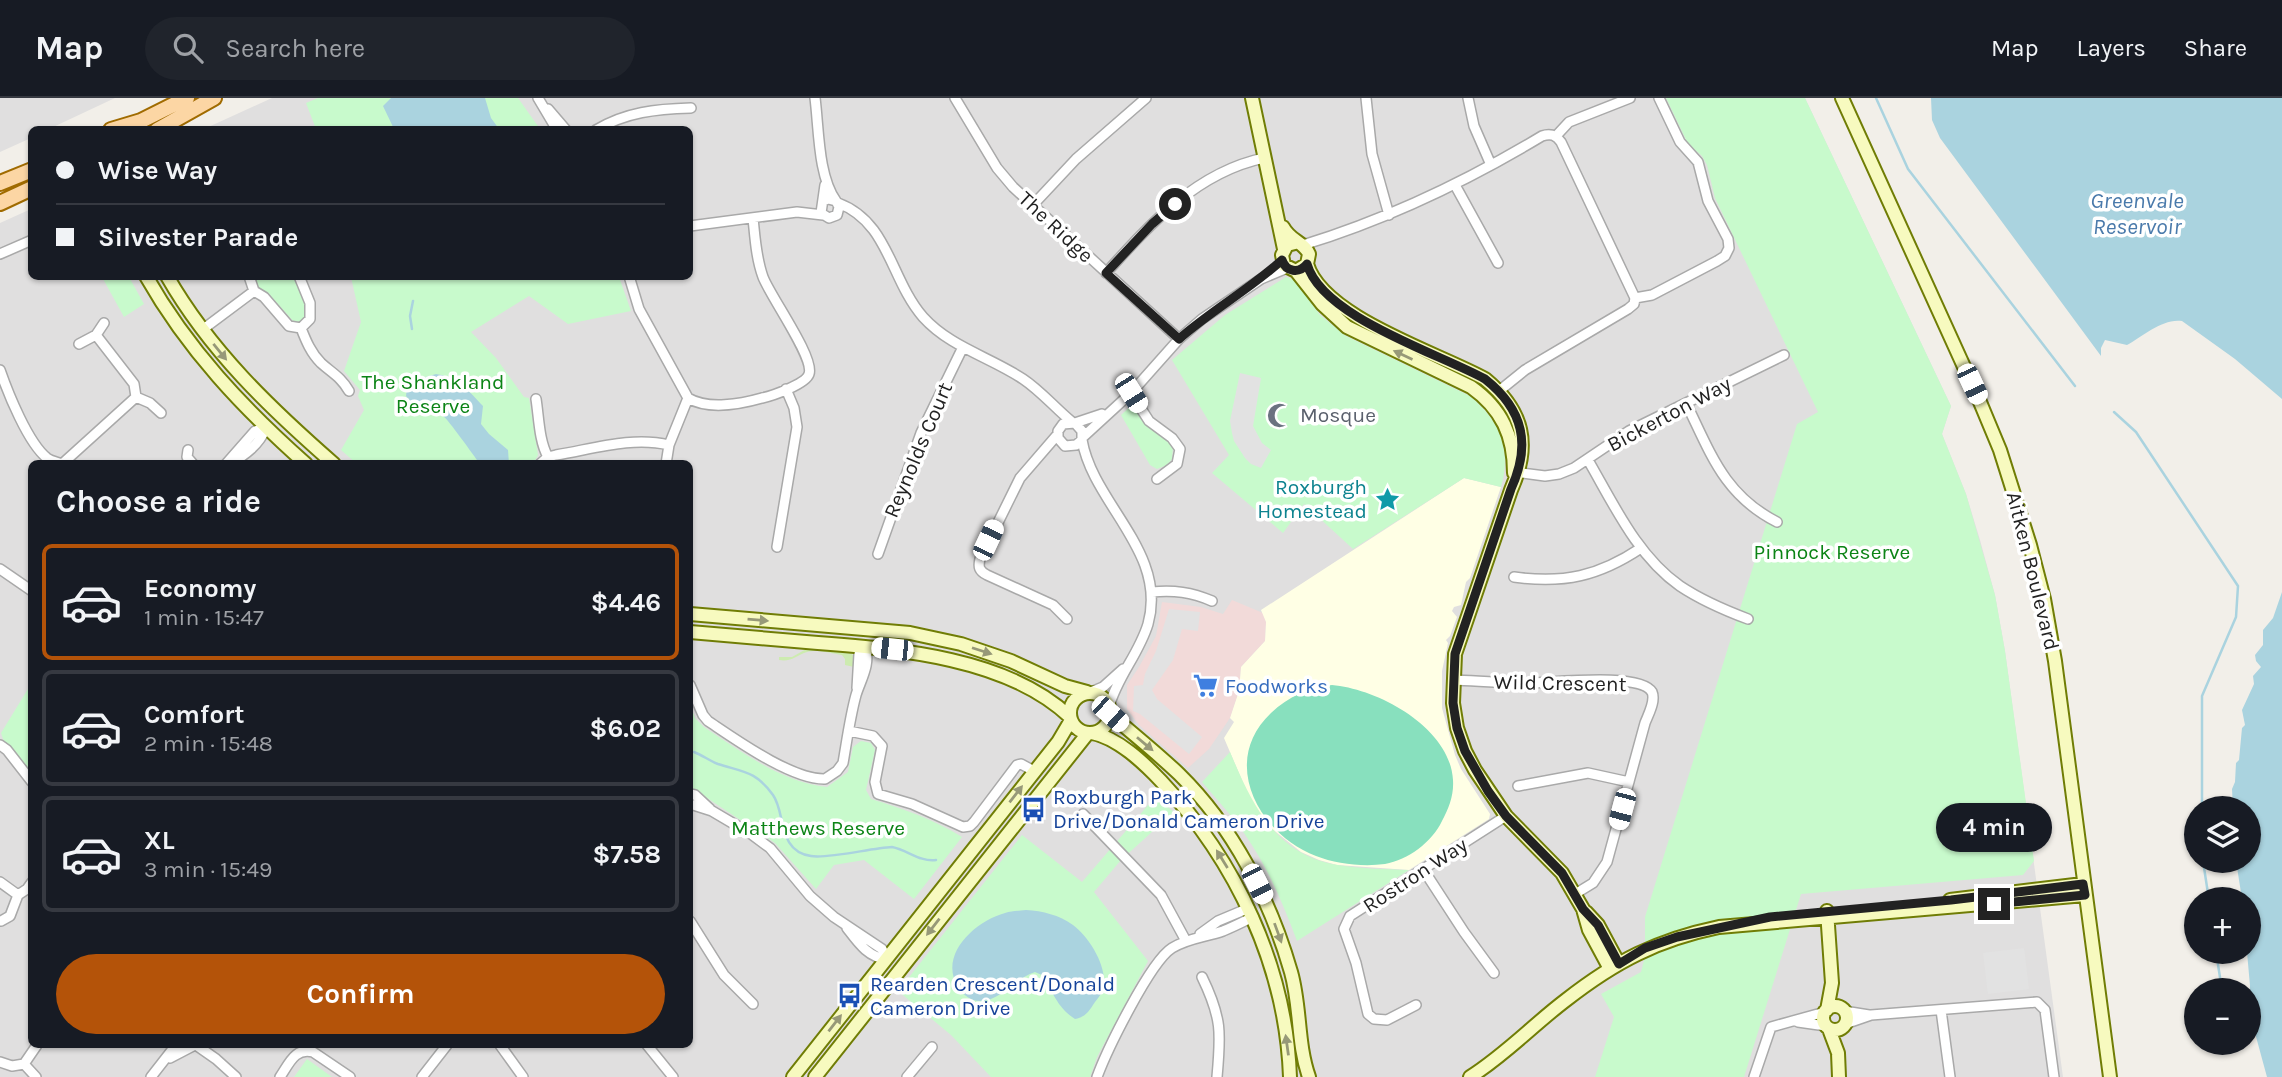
<!DOCTYPE html>
<html lang="en">
<head>
<meta charset="utf-8">
<style>
	body { margin:0; font-family:Karla,sans-serif; background:#20242c; color:#f1f3f6; height:100vh; display:flex; flex-direction:column; font-size:26px; white-space:nowrap }
	* { box-sizing:border-box; margin:0 }
	p { font-size:23px; color:#9ea1a6 }
	.icon { flex:none; width:38px; height:38px; fill:none; stroke:currentColor; stroke-width:2; stroke-linecap:round; stroke-linejoin:round }
	.map { position:relative; flex:1; overflow:hidden }
	.panel { position:absolute; left:28px; top:362px; width:665px; height:588px; display:flex; flex-direction:column; background:#171b24; border-radius:10px; box-shadow:0 2px 5px #0004 }
	.panel>* { flex:none }
	.guide { position:absolute; left:28px; top:28px; width:665px; height:154px; border-radius:10px; box-shadow:0 2px 5px #0004; display:grid; align-content:center; height:154px; padding:0 28px; background:#171b24 }
	.controls { position:absolute; left:2184px; top:698px; display:grid; gap:14px }
	.controls a { display:grid; place-items:center; width:77px; height:77px; border-radius:50%; background:#171b24; box-shadow:0 2px 5px #0004; font-size:35px }
	.end { position:absolute; width:32px; height:32px; margin:-16px; border:9px solid #222; background:#fff; box-shadow:0 0 0 4px #fff }
	.from { border-radius:50% }
	.bubble { position:absolute; height:49px; border-radius:24px; background:#171b24; box-shadow:0 2px 5px #0004; font-size:23px; font-weight:700; line-height:49px; text-align:center }
	.car { position:absolute; width:21px; height:42px; margin:-21px -10px; border-radius:9px; box-shadow:0 0 5px 2px #0007; background:linear-gradient(#fff 24%,#345 0 40%,#fff 0 76%,#345 0 86%,#fff 0) }
	.guide b { display:flex; align-items:center; gap:24px; height:66px; font-size:26px }
	.guide b+b { border-top:2px solid #363941 }
	.guide i { width:18px; height:18px; background:#f1f3f6 }
	ul { padding:0; list-style:none }
	li { display:flex; align-items:center; gap:21px; height:116px; margin:0 14px 10px; padding:0 14px; border:4px solid #363941; border-radius:10px }
	li div { flex:1 }
	li b { display:block; font-size:26px }
	li em { font-style:normal; font-weight:700 }
	li.on { border-color:#b45309 }
	li>.icon { width:63px; height:63px; stroke-width:1.5 }
	h2 { padding:0 28px; font-size:32px; line-height:84px }
	.cta { display:flex; gap:14px; margin-top:auto; padding:14px 28px }
	.cta a { flex:1; height:80px; border-radius:42px; background:#b45309; color:#fff; font-size:28px; font-weight:700; line-height:80px; text-align:center }
	header { display:flex; align-items:center; gap:42px; box-sizing:border-box; height:98px; padding:0 35px; background:#171b24; border-bottom:2px solid #363941 }
	header strong { font-size:33px }
	nav { display:flex; gap:38px; margin-inline-start:auto; font-size:24px }
	.search { width:490px; height:63px; background:#20242c; display:flex; align-items:center; gap:18px; box-sizing:border-box; padding:0 24px; border-radius:38px; color:#9ea1a6; font-size:26px }
	.map>svg:first-child { display:block }
</style>
</head>
<body>
<header>
<strong>Map</strong>
<div class="search"><svg class="icon" aria-label="search" viewBox="0 0 24 24"><circle cx="10" cy="10" r="6"/><path d="M15 15l6 6"/></svg>Search here</div>
<nav><a>Map</a><a>Layers</a><a>Share</a></nav>
</header>
<div class="map">
<svg width="2282" height="979" viewBox="0 0 2282 979">
	<rect width="100%" height="100%" fill="#f2efe9"/>
	<path fill="#e0dfdf" fill-rule="evenodd" d="M0 0H115L49 31 32 32 31 40 0 54Z
		M272 0H1805L1951 308 1942 336 1966 396 1980 442 1995 497 2005 553 2063 979H0V125L31 111 32 178H690V32L204 31ZM32 366H690V947H32Z"/>
	<path fill="#f2dad9" d="M1232 502 1263 515 1266 524 1265 543 1241 569 1239 593 1230 620 1209 651 1188 670 1139 627 1127 611V587L1139 569 1156 538 1162 504 1201 509 1223 516Z"/>
	<path fill="#ffffe5" d="M1464 380 1501 389 1470 480 1466 484 1461 507 1454 509 1452 513 1457 519 1450 538 1446 542 1448 545 1442 573V610L1455 657 1461 671 1490 716 1489 721 1409 772 1337 767 1319 762 1301 754 1271 730 1260 717 1250 701 1224 640 1234 624 1230 620 1239 593 1241 569 1265 543 1266 524 1261 512Z"/>
	<path fill="#cdebb0" d="M808 550 848 552 855 559 854 569 845 567V561L842 557C831 555 817 551 807 554 795 558 792 564 779 562V559H792Z"/>
	<path fill="#c8facc" d="M318 0H518L540 31H316L306 5Z
		M1666 0H1805L1951 308 1942 336 1966 396 1995 497 2005 553 2034 763 2023 777 1801 796 1744 979H1595L1614 919 1601 896 1641 874 1645 858V819L1797 326 1818 314 1715 100 1707 67 1702 58 1688 46Z
		M102 179H129L144 206 124 219Z
		M255 179H294C300 192 313 212 300 225L294 224 268 195 257 188Z
		M351 179H619L631 213 568 226 529 198 471 234 496 260 524 299 529 300 538 357 533 366H357L341 352 364 312 358 298 360 292 344 273 361 224Z
		M1286 179 1295 182 1320 217 1346 238 1470 298C1500 323 1512 351 1501 389L1464 380 1353 451 1304 406 1283 435 1212 375 1229 357 1172 262 1225 217Z
		M1132 307 1143 324 1171 344 1173 349 1172 361 1167 367 1157 371 1150 367 1121 317Z
		M31 586V680L3 641 1 635Z
		M690 606 695 620 704 629C742 654 781 684 827 689L848 674 853 649 861 643 871 645 875 652 866 692 871 701C904 711 933 721 962 739L914 801 864 762 834 767 816 791 775 745 698 694 690 691Z
		M1230 654C1252 706 1275 757 1338 767 1361 771 1385 771 1409 772L1297 843C1283 805 1267 768 1244 735 1232 717 1216 701 1202 684Z
		M1155 699 1174 714 1121 762 1094 794 1148 863 1097 959 1090 979H991L951 937 898 893 1022 737 1082 784Z
		M307 961 332 979H294Z"/>
	<path fill="#88e0be" d="M1332 587C1378 591 1450 629 1453 682 1454 697 1449 710 1442 723 1432 744 1408 762 1385 766 1363 769 1336 766 1316 758 1259 736 1219 664 1271 615 1289 598 1308 590 1332 587Z"/>
	<path fill="#e2e2e2" d="M1240 275 1261 280 1253 328 1262 345 1271 352 1261 370 1251 366 1245 360 1234 343 1232 335 1230 323Z
		M1169 511 1200 514 1198 533 1182 531 1173 562 1152 592 1157 601 1202 639 1189 656 1140 616 1133 613 1134 588 1143 587 1145 576 1156 553Z
		M2024 850 2029 891 1988 896 1983 855Z"/>
	<path fill="#aad3df" d="M391 0H485L491 20 499 31H394L383 8Z
		M1931 0H2282V301L2235 261 2182 223C2163 220 2143 238 2127 247L2105 242 2101 250V258L1940 40 1932 22Z
		M436 276C457 279 469 293 483 308L481 326 489 336 508 352 509 366H480C474 358 448 321 443 318 438 314 433 315 428 314 419 313 411 304 406 298L407 290 426 279Z
		M2282 494V979H2267L2249 913 2250 888 2247 854H2249V802L2242 801 2236 763H2249V710H2233L2232 691 2235 684 2236 665 2239 662 2242 630 2245 627 2242 612 2254 586 2253 578 2261 569 2256 563 2255 557 2263 547V532L2273 520Z
		M1026 812C1043 813 1059 817 1073 827 1088 838 1105 865 1104 884 1104 892 1100 898 1095 904 1089 913 1086 919 1075 921 1057 909 1053 895 1044 878L1035 874C1014 881 1001 903 980 903 971 903 963 897 958 889 938 857 975 823 1005 815 1012 813 1019 813 1026 812Z"/>
	<g fill="none" stroke-linecap="round" stroke-linejoin="round">
		<path stroke="#aad3df" stroke-width="2.5" d="M1876 0 1908 71 2075 288
			M412 231 410 218 413 203
			M2114 314 2136 334 2238 488 2236 519 2202 598V710
			M694 654C702 657 710 663 718 666 743 674 756 673 773 697 786 715 777 753 811 758 829 761 871 750 892 749 908 752 919 764 936 762
			M2203 763 2209 802
			M2216 854 2222 892"/>
		<defs>
			<path id="street" d="M538 0 557 32
				M815 0C819 31 818 78 836 103
				M955 0 997 70 1013 89 1179 241
				M1366 0 1372 56 1389 117
				M1468 0 1474 28 1491 67
				M548 11 566 32
				M596 32C626 14 656 11 691 10
				M1556 38 1569 24 1630 0
				M1455 87 1498 165
				M823 103 828 101 836 103 839 109 837 117 829 120 821 115 825 87
				M838 105C889 124 890 181 923 219 950 249 990 259 1023 281 1041 293 1055 310 1072 324
				M1032 108 1076 61 1146 0
				M690 128 797 114 823 117
				M1303 147C1388 121 1467 83 1542 38 1551 35 1556 37 1561 44L1635 200 1634 206 1628 211 1525 272 1499 293
				M0 156 32 142
				M1106 175C1150 126 1197 74 1264 60
				M249 178 254 193 264 199 289 228 301 230 310 221V205L299 178
				M629 178 639 211 688 300C708 312 741 306 762 300 772 298 806 286 809 276 815 260 770 198 763 179 756 160 755 139 753 120
				M1635 200 1652 197 1717 163 1725 158 1729 150 1728 141 1708 103 1698 64 1680 44 1659 0
				M301 230C306 243 311 255 321 265 332 275 341 279 349 293
				M202 232 254 193
				M79 246 96 237 104 225
				M0 272C8 295 28 345 47 360 51 363 57 364 62 366
				M1131 295 1149 323 1172 340 1180 351 1177 366 1157 381
				M136 299 150 305 161 315
				M536 301C539 320 539 343 548 359
				M1686 305C1711 356 1724 397 1777 424
				M1075 325 1082 333V342L1076 347 1065 348 1058 340V333L1063 326 1075 325 1102 316
				M1058 336 1020 380 980 461C978 469 979 473 987 477L1053 507 1067 521
				M1083 339 1131 295 1179 241 1202 221 1261 181 1287 170
				M1082 342C1093 406 1168 454 1148 526 1139 556 1117 579 1109 609
				M188 352 187 359 193 366
				M1588 362C1613 405 1637 458 1680 488 1701 502 1724 512 1748 521
				M62 366 136 299 134 286 96 237
				M226 366 255 333 266 330
				M230 366C245 357 259 347 266 330
				M540 366 548 359 556 357C593 351 632 338 669 347
				M666 366 669 347 688 300
				M1514 374 1545 378 1559 376 1574 370 1629 333 1784 257
				M777 449 797 329 794 310 786 291
				M878 456 921 335 963 249
				M0 471 32 493
				M1514 479C1564 486 1599 478 1641 450
				M1152 494C1174 492 1191 494 1212 503
				M1453 582C1479 583 1504 585 1530 585 1551 585 1641 574 1652 594 1656 603 1648 617 1645 625L1607 764 1593 785 1575 796
				M690 587 703 617 708 623C735 641 792 682 825 681L837 673 843 665C847 642 850 619 856 597 861 581 871 566 865 549
				M857 590 859 556 865 549
				M1091 594 1103 589 1123 571
				M849 633 873 638 882 648 875 684 878 696 912 706 963 729 970 728 974 724 1017 667 1021 666 1034 673
				M0 647 7 652 32 684
				M1518 688 1588 675 1629 684
				M690 696 695 697 710 711
				M690 706 712 713 751 736 770 750 810 798 834 819 882 851 887 861
				M1083 716 1161 797 1186 843
				M1423 771 1464 834 1494 875
				M0 784 18 797
				M1 823 10 818 18 797 27 791 32 784
				M690 823 724 877 753 906
				M847 830C857 843 868 860 887 861
				M1200 836 1218 823 1249 810
				M1202 879C1222 920 1221 935 1217 979
				M1416 907 1387 922 1374 921 1368 916 1356 865 1344 831 1350 818 1506 718
				M1941 912 1950 979
				M1844 913 1869 917
				M1798 924 1826 928
				M1845 926 1871 917 2037 904 2045 912 2054 979
				M196 947 216 961 236 979
				M500 947 523 979
				M647 947 673 979
				M170 960 193 948
				M0 964 12 968 24 966 37 947
				M24 966 36 979
				M151 979 176 947
				M280 979C289 966 295 949 313 954L350 979
				M422 979 447 947
				M907 979 932 949
				M1097 979C1107 952 1150 864 1172 850 1188 840 1206 839 1223 833 1233 829 1243 824 1253 819
				M1754 979 1771 929 1825 914"/>
			<path id="secondary" d="M1252 0 1284 151
				M1842 0 1980 304 2000 352 2030 447 2044 501 2055 563 2110 979
				M1283 129C1290 143 1304 144 1309 156L1307 166 1296 173 1284 167 1282 157 1287 147 1295 145
				M1307 166C1322 219 1438 255 1485 281 1524 313 1531 347 1511 392L1455 556 1453 605 1457 630 1465 653 1475 672 1506 718 1562 775 1583 811 1589 832 1610 871
				M1296 173 1322 206 1347 229 1471 289C1502 311 1514 338 1514 375
				M146 178C188 252 243 310 306 366
				M167 178C210 253 270 310 334 366
				M690 516 910 535 961 546 1011 563 1065 588 1087 594
				M690 534C732 538 775 541 818 545 899 551 1008 560 1070 619
				M1070 615a20 20 0 1 1 40 0a20 20 0 1 1-40 0Z
				M1110 616C1133 636 1157 655 1179 676 1233 729 1270 801 1291 874 1301 909 1297 945 1309 979
				M1092 635C1118 640 1143 664 1161 683 1236 763 1286 868 1290 979
				M1950 802 2083 786
				M1827 813 1832 885 1827 912
				M1586 814 1598 827 1619 866
				M1823 920a12 12 0 1 1 24 0a12 12 0 1 1-24 0Z
				M1829 931 1838 955 1839 979
				M793 979 1058 644 1071 622
				M815 979 1088 635
				M1470 979C1505 957 1533 927 1566 902 1616 863 1657 842 1719 829L2085 797"/>
			<path id="primary" d="M111 32 141 23 187 0
				M157 32 214 0
				M0 85 32 72
				M0 105 32 90"/>
		</defs>
		<use href="#street" stroke="#a9a9a9" stroke-width="12"/>
		<use href="#secondary" stroke="#707d05" stroke-width="16"/>
		<use href="#primary" stroke="#a06b00" stroke-width="18"/>
		<use href="#street" stroke="#fff" stroke-width="9"/>
		<use href="#secondary" stroke="#f7fabf" stroke-width="12"/>
		<use href="#primary" stroke="#fcd6a4" stroke-width="14"/>
	</g>
	<defs><path id="oneway-solid" d="M-6-.8H1V-3.2L6.5 0L1 3.2V.8H-6Z" transform="scale(1.75)"/></defs>
	<g fill="#979978">
		<use href="#oneway-solid" transform="translate(220 254) rotate(51)"/>
		<use href="#oneway-solid" transform="translate(1403 257) rotate(-155)"/>
		<use href="#oneway-solid" transform="translate(758 522) rotate(5)"/>
		<use href="#oneway-solid" transform="translate(982 553) rotate(18)"/>
		<use href="#oneway-solid" transform="translate(1145 646) rotate(40)"/>
		<use href="#oneway-solid" transform="translate(1016 696) rotate(-52)"/>
		<use href="#oneway-solid" transform="translate(1222 761) rotate(-122)"/>
		<use href="#oneway-solid" transform="translate(933 829) rotate(128)"/>
		<use href="#oneway-solid" transform="translate(1278 835) rotate(70)"/>
		<use href="#oneway-solid" transform="translate(835 925) rotate(-52)"/>
		<use href="#oneway-solid" transform="translate(1287 947) rotate(-98)"/>
	</g>
	<g fill="none" stroke-linecap="round" stroke-linejoin="round">
		<path stroke="#222" stroke-width="9" d="M1175 106 1152 126 1106 175 1179 241C1212 212 1250 191 1282 162 1286 174 1299 176 1307 166 1322 219 1438 255 1485 281 1524 312 1531 347 1511 391L1455 556 1453 605 1457 630 1465 653 1488 693 1506 718 1562 775 1583 811 1598 827 1619 866 1645 850 1677 839 1770 819 1951 802 2083 786 2085 797 1994 806"/>
	</g>
	<defs>
		<symbol id="mosque-bare" viewBox="-9 -9 18 18"><path d="M3.5-4.9A6 6 0 1 0 3.5 4.9A5 5 0 1 1 3.5-4.9Z" fill="#6b7280" stroke="#fff" stroke-width="2.5" paint-order="stroke"/></symbol>
		<symbol id="sight-bare" viewBox="-9 -9 18 18"><path d="M0-6L1.8-2.2L6-1.7L2.9 1.2L3.7 5.4L0 3.3L-3.7 5.4L-2.9 1.2L-6-1.7L-1.8-2.2Z" fill="#0f9aa8" stroke="#fff" stroke-width="2.5" paint-order="stroke"/></symbol>
		<symbol id="supermarket-bare" viewBox="-9 -9 18 18"><path d="M-6-5.5h2.5l.6 2H6L4.5 2H-2.5L-4.4-4H-6ZM-1.5 3.2a1.3 1.3 0 1 0 .1 0ZM3 3.2a1.3 1.3 0 1 0 .1 0Z" fill="#3f7fe0" stroke="#fff" stroke-width="2.5" paint-order="stroke"/></symbol>
		<symbol id="bus-bare" viewBox="-9 -9 18 18"><path d="M-5-6H5V4H4V6H2V4H-2V6H-4V4H-5ZM-3.5-4V0h7V-4ZM-3.5 1.2v1.5H-2V1.2ZM2 1.2v1.5H3.5V1.2Z" fill="#1a4fb4" stroke="#fff" stroke-width="2.5" paint-order="stroke"/></symbol>
	</defs>
	<g fill-rule="evenodd">
		<use href="#mosque-bare" x="1262" y="300" width="35" height="35"/>
		<use href="#sight-bare" x="1370" y="384" width="35" height="35"/>
		<use href="#supermarket-bare" x="1188" y="570" width="35" height="35"/>
		<use href="#bus-bare" x="1016" y="694" width="35" height="35"/>
		<use href="#bus-bare" x="832" y="880" width="35" height="35"/>
	</g>
	<g text-anchor="middle" stroke-width="7" stroke-linejoin="round" paint-order="stroke">
		<g font-size="21" fill="#222" stroke="#fff">
			<text transform="translate(1056 129) rotate(43)" y="7">The Ridge</text>
			<text transform="translate(1669 316) rotate(-28)" y="7">Bickerton Way</text>
			<text transform="translate(918 352) rotate(-67)" y="7">Reynolds Court</text>
			<text transform="translate(2033 473) rotate(76)" y="7">Aitken Boulevard</text>
			<text transform="translate(1560 585) rotate(1)" y="7">Wild Crescent</text>
			<text transform="translate(1415 777) rotate(-33)" y="7">Rostron Way</text>
		</g>
		<g font-size="21" fill="#0c8416" stroke="#fff">
			<text x="433" y="291">The Shankland<tspan x="433" dy="24">Reserve</tspan></text>
			<text x="1832" y="461">Pinnock Reserve</text>
			<text x="818" y="737">Matthews Reserve</text>
		</g>
		<g font-size="21" fill="#5b616d" stroke="#fff" text-anchor="start">
			<text x="1300" y="324">Mosque</text>
		</g>
		<g font-size="21" fill="#0d838f" stroke="#fff" text-anchor="end">
			<text x="1367" y="396">Roxburgh<tspan x="1367" dy="24">Homestead</tspan></text>
		</g>
		<g font-size="21" fill="#366cbe" stroke="#fff" text-anchor="start">
			<text x="1225" y="595">Foodworks</text>
		</g>
		<g font-size="21" fill="#164399" stroke="#fff" text-anchor="start">
			<text x="1053" y="706">Roxburgh Park<tspan x="1053" dy="24">Drive/Donald Cameron Drive</tspan></text>
			<text x="870" y="893">Rearden Crescent/Donald<tspan x="870" dy="24">Cameron Drive</tspan></text>
		</g>
		<g font-size="23" font-style="italic" fill="#4a7aab" stroke="#fff">
			<text x="2137" y="110">Greenvale<tspan x="2137" dy="26">Reservoir</tspan></text>
		</g>
	</g>
</svg>
<div class="controls">
<a><svg class="icon" aria-label="layers" viewBox="0 0 24 24"><path d="M12 4l9 5-9 5-9-5zM3 14l9 5 9-5"/></svg></a>
<a>+</a>
<a>−</a>
</div>
<i class="end from" style="left:1175px;top:106px"></i>
<i class="end" style="left:1994px;top:806px"></i>
<div class="bubble" style="left:1936px;top:705px;width:116px">4 min</div>
<i class="car" style="left:1972px;top:286px;rotate:155deg"></i>
<i class="car" style="left:1131px;top:295px;rotate:148deg"></i>
<i class="car" style="left:988px;top:442px;rotate:25deg"></i>
<i class="car" style="left:892px;top:551px;rotate:276deg"></i>
<i class="car" style="left:1110px;top:616px;rotate:132deg"></i>
<i class="car" style="left:1622px;top:711px;rotate:195deg"></i>
<i class="car" style="left:1257px;top:786px;rotate:153deg"></i>
<div class="guide">
<b><i class="from"></i>Wise Way</b>
<b><i></i>Silvester Parade</b>
</div>
<section class="panel">
<h2>Choose a ride</h2>
<ul>
<li class="on"><svg class="icon" aria-label="car" viewBox="0 0 24 24"><path d="M5 17H2v-5l4-1 3-4h7l3 4 3 1v5h-3M9 17h6M6 11h13"/><circle cx="7" cy="17" r="2"/><circle cx="17" cy="17" r="2"/></svg><div><b>Economy</b><p>1 min · 15:47</p></div><em>$4.46</em></li>
<li><svg class="icon" aria-label="car" viewBox="0 0 24 24"><path d="M5 17H2v-5l4-1 3-4h7l3 4 3 1v5h-3M9 17h6M6 11h13"/><circle cx="7" cy="17" r="2"/><circle cx="17" cy="17" r="2"/></svg><div><b>Comfort</b><p>2 min · 15:48</p></div><em>$6.02</em></li>
<li><svg class="icon" aria-label="car" viewBox="0 0 24 24"><path d="M5 17H2v-5l4-1 3-4h7l3 4 3 1v5h-3M9 17h6M6 11h13"/><circle cx="7" cy="17" r="2"/><circle cx="17" cy="17" r="2"/></svg><div><b>XL</b><p>3 min · 15:49</p></div><em>$7.58</em></li>
</ul>
<div class="cta"><a>Confirm</a></div>
</section>
</div>
</body>
</html>
